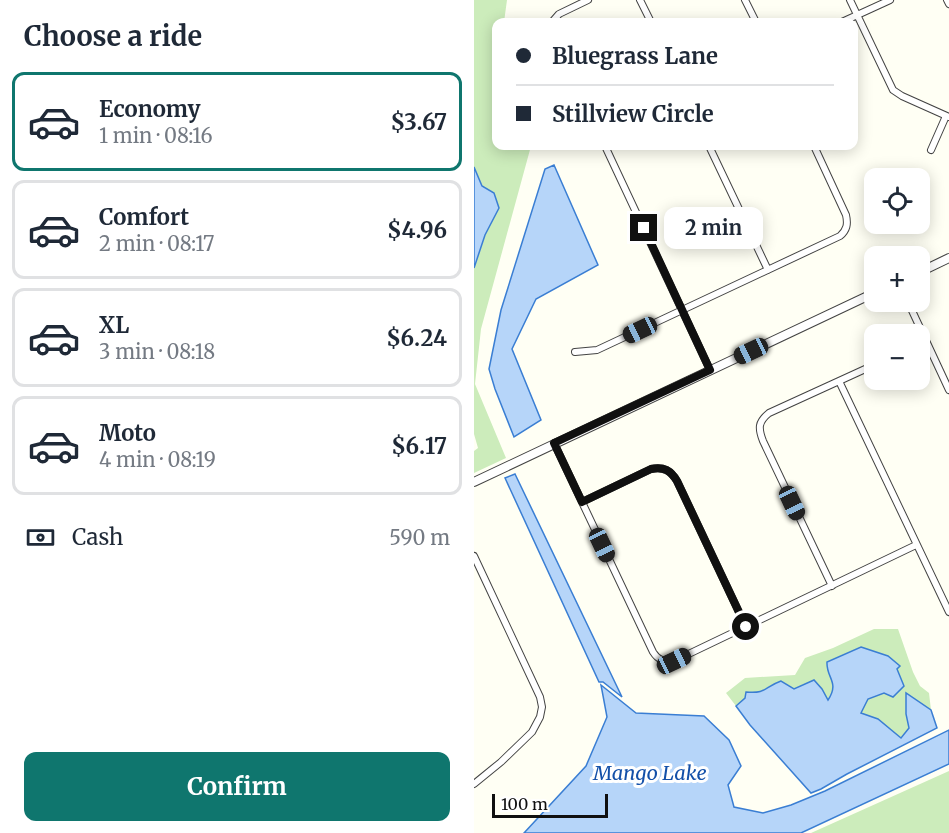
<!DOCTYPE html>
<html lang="en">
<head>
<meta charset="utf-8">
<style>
	body { margin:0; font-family:Merriweather,serif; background:#f2f2f3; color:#1f2937; height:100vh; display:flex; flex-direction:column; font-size:22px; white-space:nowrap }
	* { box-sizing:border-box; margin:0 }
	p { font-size:20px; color:#747a83 }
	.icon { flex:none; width:33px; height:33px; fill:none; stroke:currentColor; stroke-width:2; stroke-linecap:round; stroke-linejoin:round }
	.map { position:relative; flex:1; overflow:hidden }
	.side { display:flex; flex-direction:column; background:#fff; width:474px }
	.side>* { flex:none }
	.top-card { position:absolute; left:18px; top:18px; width:366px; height:132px; border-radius:12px; box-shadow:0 3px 15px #0003; display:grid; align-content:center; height:132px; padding:0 24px; background:#fff }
	.fabs { position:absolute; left:390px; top:168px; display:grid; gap:12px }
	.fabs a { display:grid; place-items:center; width:66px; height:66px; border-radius:12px; background:#fff; box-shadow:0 3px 15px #0003; font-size:30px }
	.scale { position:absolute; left:18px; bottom:15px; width:116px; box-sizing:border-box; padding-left:6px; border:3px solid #101010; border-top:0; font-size:16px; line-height:21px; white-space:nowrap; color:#101010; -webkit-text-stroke:4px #fff; paint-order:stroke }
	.end { position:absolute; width:27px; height:27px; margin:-14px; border:8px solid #101010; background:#fff; box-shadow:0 0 0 3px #fff }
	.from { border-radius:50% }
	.bubble { position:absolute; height:42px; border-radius:12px; background:#fff; box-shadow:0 3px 15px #0003; font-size:20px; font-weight:700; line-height:42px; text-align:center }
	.car { position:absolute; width:18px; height:36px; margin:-18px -9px; border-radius:8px; box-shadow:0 0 4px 2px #0007; background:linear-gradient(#222 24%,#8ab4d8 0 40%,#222 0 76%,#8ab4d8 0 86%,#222 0) }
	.top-card b { display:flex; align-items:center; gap:21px; height:57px; font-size:22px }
	.top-card b+b { border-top:2px solid #e0e1e3 }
	.top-card i { width:15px; height:15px; background:#1f2937 }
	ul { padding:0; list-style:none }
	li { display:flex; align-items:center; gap:18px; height:99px; margin:0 12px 9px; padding:0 12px; border:3px solid #e0e1e3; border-radius:12px }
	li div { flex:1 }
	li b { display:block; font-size:22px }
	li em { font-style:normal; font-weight:700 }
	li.active { border-color:#0f766e }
	li>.icon { width:54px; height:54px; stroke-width:1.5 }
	h2 { padding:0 24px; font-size:27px; line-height:72px }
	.pay { display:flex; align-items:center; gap:15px; height:66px; padding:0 24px; font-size:22px }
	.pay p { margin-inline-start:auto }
	.primary-button { display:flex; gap:12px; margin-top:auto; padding:12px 24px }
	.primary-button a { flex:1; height:69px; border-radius:12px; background:#0f766e; color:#fff; font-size:24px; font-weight:700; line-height:69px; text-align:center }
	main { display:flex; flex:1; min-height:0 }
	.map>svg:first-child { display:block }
</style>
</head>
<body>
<main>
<section class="side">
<h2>Choose a ride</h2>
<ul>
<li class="active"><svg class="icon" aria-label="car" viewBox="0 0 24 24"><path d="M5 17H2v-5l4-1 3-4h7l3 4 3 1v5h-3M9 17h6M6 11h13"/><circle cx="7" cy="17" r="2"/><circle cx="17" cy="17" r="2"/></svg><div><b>Economy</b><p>1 min · 08:16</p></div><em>$3.67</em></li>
<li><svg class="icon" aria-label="car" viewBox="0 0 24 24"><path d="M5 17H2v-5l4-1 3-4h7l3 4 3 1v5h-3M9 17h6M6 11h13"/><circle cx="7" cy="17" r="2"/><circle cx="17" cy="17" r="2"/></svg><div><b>Comfort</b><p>2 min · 08:17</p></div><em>$4.96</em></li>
<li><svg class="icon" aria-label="car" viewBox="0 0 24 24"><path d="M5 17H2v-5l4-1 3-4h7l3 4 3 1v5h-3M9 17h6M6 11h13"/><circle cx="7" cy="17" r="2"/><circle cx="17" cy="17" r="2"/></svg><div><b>XL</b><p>3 min · 08:18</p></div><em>$6.24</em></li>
<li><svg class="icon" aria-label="car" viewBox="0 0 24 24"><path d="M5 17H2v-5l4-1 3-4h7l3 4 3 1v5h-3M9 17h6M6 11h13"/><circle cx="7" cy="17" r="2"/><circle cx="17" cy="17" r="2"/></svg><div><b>Moto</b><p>4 min · 08:19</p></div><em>$6.17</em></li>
</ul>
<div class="pay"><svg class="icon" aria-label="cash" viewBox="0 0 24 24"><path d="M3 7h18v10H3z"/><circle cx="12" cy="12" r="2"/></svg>Cash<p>590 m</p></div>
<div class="primary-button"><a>Confirm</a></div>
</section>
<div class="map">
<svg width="475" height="833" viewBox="0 0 475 833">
	<rect width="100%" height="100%" fill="#fffff4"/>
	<path fill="#ccecbb" d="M0 0H33L30 22H22V146H57L7 329 1 384 32 458 0 473V451L4 448 0 434V268L11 235 25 208 20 193 8 186 0 167Z
		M400 629H424L439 672 446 686 455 693 457 710 432 693V714L436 728 426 738 404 719 387 713 394 699 410 693 423 669 425 666 414 656 387 647 353 668C359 682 363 686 353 700L348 689 340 680 320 689 299 684C288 693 286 693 272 692L271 698 262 706 252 693 271 678 321 675 331 658 359 648Z
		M475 771V833H337Z"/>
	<path fill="#b6d5f9" stroke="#3a7ed3" stroke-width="1.5" d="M80 165 124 265 62 299 38 349 67 420 40 437 21 389 15 369 27 310 71 169Z
		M0 167 8 186 20 193 25 208 11 235 0 268Z
		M41 474 148 697 129 682H125L31 478Z
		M387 647 414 656 426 666 423 669 430 686 419 697 410 693 394 699 387 713 404 719 427 738 435 728 432 714V693L457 710 463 728 373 774 347 789 337 793 276 725 262 706 271 698 272 692C293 694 290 687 307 681L320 689 340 680 348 689 354 700C366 682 352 678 353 662Z
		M127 685 162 713 230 716 255 740 267 766 254 785 260 807 289 813 317 805 351 791 475 730V764L327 833H50L112 766 133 717Z"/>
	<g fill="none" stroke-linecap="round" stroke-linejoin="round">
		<defs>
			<path id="minor" d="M166 0 177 22
				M271 0 282 22
				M376 0 419 90 428 96 475 117
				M473 0 475 4
				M78 22 85 14 114 0
				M368 22 416 0
				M131 146 236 370
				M235 146 294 270
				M457 150 472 116
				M434 302 475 390
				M101 352 123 350 366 236C373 230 374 224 372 215L340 146
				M365 381 475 612
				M80 443 179 652C184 660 190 662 200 661L442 545
				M108 502 177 469C190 466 197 471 203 481L272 627
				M0 556 66 697 68 707 66 717 58 732 27 762 0 784
				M358 586 289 441C284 428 284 422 295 413L400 365"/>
			<path id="tertiary" d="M446 272 475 258
				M0 482 400 293"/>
		</defs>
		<use href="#minor" stroke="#434343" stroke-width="8"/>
		<use href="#tertiary" stroke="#434343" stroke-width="10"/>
		<use href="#minor" stroke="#fff" stroke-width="6"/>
		<use href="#tertiary" stroke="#fff" stroke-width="8"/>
	</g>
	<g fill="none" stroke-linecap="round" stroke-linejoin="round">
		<path stroke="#101010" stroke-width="8" d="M170 228 236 370 80 443 108 502 177 469C190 466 197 471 203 481L272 627"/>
	</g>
	<g text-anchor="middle" stroke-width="6" stroke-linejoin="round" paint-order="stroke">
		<g font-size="20" font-style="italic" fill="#1350a9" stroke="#fff">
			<text x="176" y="780">Mango Lake</text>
		</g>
	</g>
</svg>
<div class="fabs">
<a><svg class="icon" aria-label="locate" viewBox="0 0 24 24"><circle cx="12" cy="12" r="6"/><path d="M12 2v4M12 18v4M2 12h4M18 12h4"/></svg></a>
<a>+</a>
<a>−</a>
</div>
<div class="scale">100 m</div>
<i class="end from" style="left:272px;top:627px"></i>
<i class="end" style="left:170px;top:228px"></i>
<div class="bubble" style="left:190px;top:207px;width:99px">2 min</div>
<i class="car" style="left:166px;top:330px;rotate:245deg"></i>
<i class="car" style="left:277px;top:351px;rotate:245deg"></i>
<i class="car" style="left:318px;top:503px;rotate:155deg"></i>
<i class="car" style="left:128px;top:545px;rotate:155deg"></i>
<i class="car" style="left:200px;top:661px;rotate:65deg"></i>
<div class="top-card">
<b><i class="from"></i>Bluegrass Lane</b>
<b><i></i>Stillview Circle</b>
</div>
</div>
</main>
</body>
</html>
